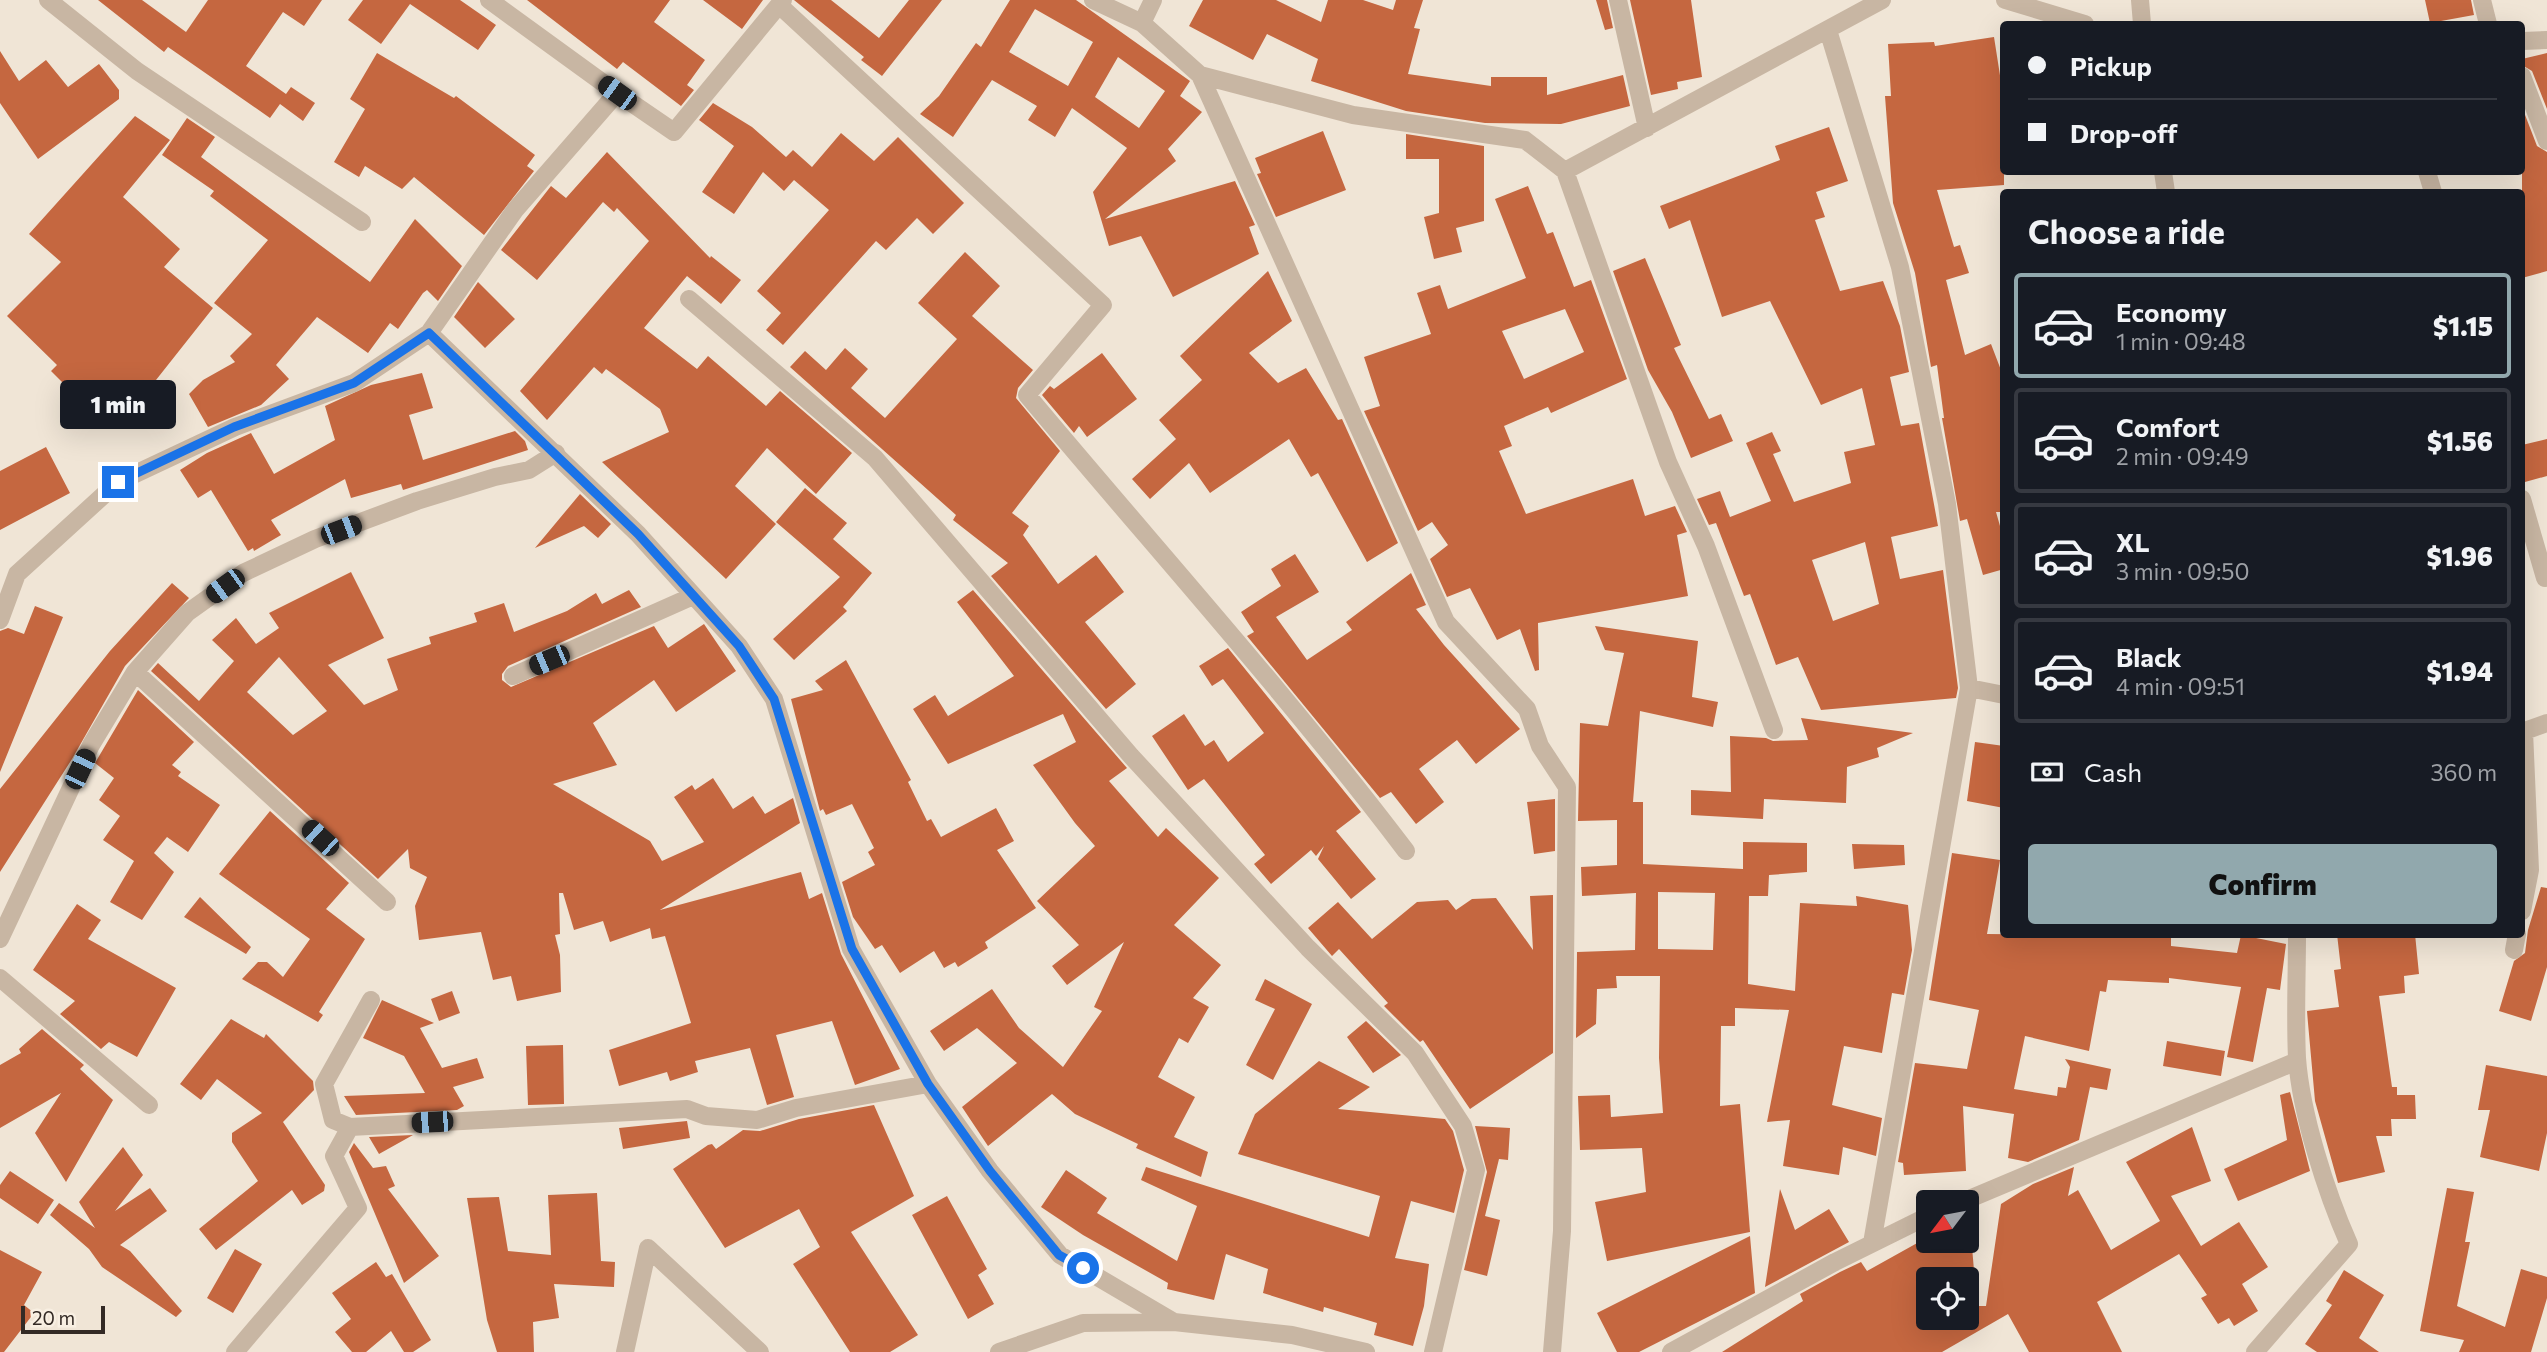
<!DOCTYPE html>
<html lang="en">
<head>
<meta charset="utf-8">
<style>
	body { margin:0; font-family:Commissioner,sans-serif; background:#20242c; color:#f1f3f6; height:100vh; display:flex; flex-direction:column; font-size:26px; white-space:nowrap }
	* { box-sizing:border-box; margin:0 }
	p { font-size:23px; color:#9ea1a6 }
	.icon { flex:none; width:38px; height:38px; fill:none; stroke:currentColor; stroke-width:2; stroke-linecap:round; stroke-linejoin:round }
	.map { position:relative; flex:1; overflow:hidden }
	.side { position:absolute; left:2000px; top:189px; width:525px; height:749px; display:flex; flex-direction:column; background:#171b24; border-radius:7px; box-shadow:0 7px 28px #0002 }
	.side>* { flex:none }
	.guide { position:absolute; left:2000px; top:21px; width:525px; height:154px; border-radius:7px; box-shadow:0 7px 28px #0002; display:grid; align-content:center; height:154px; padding:0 28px; background:#171b24 }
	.needle { width:46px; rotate:238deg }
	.fabs { position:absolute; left:1916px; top:1190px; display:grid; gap:14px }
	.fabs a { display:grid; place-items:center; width:63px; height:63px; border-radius:7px; background:#171b24; box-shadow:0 7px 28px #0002; font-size:35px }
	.scale { position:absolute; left:21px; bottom:18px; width:84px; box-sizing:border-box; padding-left:7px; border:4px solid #332a25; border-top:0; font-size:19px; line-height:24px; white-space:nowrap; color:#332a25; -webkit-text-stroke:5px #f8efe2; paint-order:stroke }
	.end { position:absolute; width:32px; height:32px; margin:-16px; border:9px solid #1a73e8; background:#fff; box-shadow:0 0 0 4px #fff }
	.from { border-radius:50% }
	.bubble { position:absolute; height:49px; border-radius:7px; background:#171b24; box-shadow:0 7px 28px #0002; font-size:23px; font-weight:800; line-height:49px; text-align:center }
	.car { position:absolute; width:21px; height:42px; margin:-21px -10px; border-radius:9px; box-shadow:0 0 5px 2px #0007; background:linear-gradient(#222 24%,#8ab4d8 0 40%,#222 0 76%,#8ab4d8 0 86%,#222 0) }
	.guide b { display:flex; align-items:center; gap:24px; height:66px; font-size:26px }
	.guide b+b { border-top:2px solid #363941 }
	.guide i { width:18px; height:18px; background:#f1f3f6 }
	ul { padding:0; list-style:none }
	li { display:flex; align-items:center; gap:21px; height:105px; margin:0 14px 10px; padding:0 14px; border:4px solid #363941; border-radius:7px }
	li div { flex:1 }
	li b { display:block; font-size:26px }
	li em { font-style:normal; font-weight:800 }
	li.selected { border-color:#91a8ad }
	li>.icon { width:63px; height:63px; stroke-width:1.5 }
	h2 { padding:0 28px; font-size:32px; line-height:84px }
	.pay { display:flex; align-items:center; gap:18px; height:77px; padding:0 28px; font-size:26px }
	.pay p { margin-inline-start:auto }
	.primary-button { display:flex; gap:14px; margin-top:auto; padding:14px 28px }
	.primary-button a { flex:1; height:80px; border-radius:7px; background:#91a8ad; color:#111; font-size:28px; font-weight:800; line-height:80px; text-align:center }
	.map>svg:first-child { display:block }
</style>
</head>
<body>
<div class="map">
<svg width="2547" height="1352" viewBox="0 0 2547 1352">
	<rect width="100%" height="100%" fill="#f0e5d6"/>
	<path fill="#c56740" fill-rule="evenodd" d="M98 0H142L186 32 208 0H322L304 26 283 12 246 66 286 94 291 87 315 103 303 121 280 104 270 118 168 47 164 52Z
		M363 0H460L496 25 478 50 410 4 381 44 348 20Z
		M527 0H670L654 22 705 60 687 85 694 90 681 106 623 62 617 69Z
		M703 0H763L742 29Z
		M794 0H831L879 38 909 0H942L882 76 861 60 864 57Z
		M1010 0H1076L1190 81 1180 96 1202 112 1168 149 1176 161 1105 219 1235 181 1255 225 1249 227 1259 254 1173 297 1141 236 1109 246 1093 192 1127 148 1072 108 1055 137 1028 120 1037 106 992 80 953 137 920 114 939 96 976 43 981 47ZM1035 9 1093 42 1068 86 1009 52ZM1118 57 1165 91 1139 128 1095 97Z
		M1203 0H1276L1321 22 1328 0H1363L1393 10 1396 0H1423L1414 28 1420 29 1408 74 1491 86V77H1547V95L1623 75 1630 106 1561 124 1485 123 1406 111 1311 81 1318 59 1267 34 1253 60 1189 26Z
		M1596 0H1607L1613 28 1605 30Z
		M1630 0H1691L1702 77 1677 82 1678 89 1651 95Z
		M2425 0H2471L2474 15 2430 23Z
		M1994 37 2004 101V185L1937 190 1954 247 1960 245 1969 273 1946 280 1965 355 1991 344 2004 378V512H1996L2004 540V569L1983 575 1967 519 1960 521 1942 418H1944L1937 365 1931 367 1915 273 1893 203 1885 96H1891L1888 44 1934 42 1935 46Z
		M0 51 19 81 46 60 68 87 99 64 119 90V99L38 159 0 103Z
		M377 53 454 98 456 96 535 155 527 166 534 171 484 235 414 177 402 189 365 166 359 177 334 162 365 109 350 99Z
		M2547 53V109L2532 71 2522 65V59Z
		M713 103 752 127 786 157 793 150 812 167 841 133 874 161 898 137 964 203 933 234 917 218 886 250 876 241 783 345 766 330 781 313 757 291 829 210 794 180 784 191 763 172 734 214 702 192 734 146 699 120Z
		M2522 107 2537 146 2547 152V271L2522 278Z
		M135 116 170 140 123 197 180 249 164 267 213 308 118 428 91 400 85 405 51 371 57 365 7 316 61 262 29 234Z
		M187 118 215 137 201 157 370 282 415 219 462 266 438 301 427 290 423 293 398 329 390 323 368 353 317 317 276 365 289 379 261 405 208 427 189 394 203 380 235 362 230 356 252 334 214 303 268 240 210 196 214 191 162 155Z
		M1829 127 1848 181 1816 192 1825 217 1815 220 1840 291 1883 281 1900 326 1909 372 1890 377 1901 426 1919 423 1938 526 1891 537 1900 579 1943 570 1958 688 1956 698 1821 710 1798 657 1776 665 1750 594 1744 596 1716 523 1709 525 1697 499 1720 491 1730 517 1771 501 1746 443 1772 432 1781 451 1773 454 1794 502 1851 483 1844 452 1875 445 1862 388 1821 405 1770 301 1722 317 1690 220 1669 229 1660 206 1780 160 1775 146ZM1865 542 1879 604 1833 621 1812 560Z
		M1323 131 1346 190 1276 217 1257 174 1261 173 1255 158Z
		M1406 134 1484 146V221L1456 228 1462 252 1434 259 1424 217 1439 213V159H1406Z
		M607 152 710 258 711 256 741 280 721 304 687 276 644 328 697 369 708 356 766 406 780 391 852 453 816 494 767 448 735 486 776 524 726 579 602 462 669 432 660 409 606 369 602 374 594 367 547 420 520 391 649 241 617 208 614 212 603 202 537 280 501 250 551 186 566 198Z
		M1528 186 1547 234 1553 232 1574 287 1591 280 1627 379 1551 413 1548 407 1504 426 1512 446 1499 451 1526 514 1633 479 1645 516 1675 506 1687 532 1677 535 1688 596 1538 623 1539 670 1535 671 1520 629 1497 640 1470 588 1447 597 1430 559 1448 545 1432 522 1418 531 1364 411 1380 406 1364 357 1431 334 1417 293 1440 285 1448 309 1526 278 1495 199ZM1565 309 1584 352 1524 379 1502 331Z
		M965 252 1000 286 972 316 1033 370 1018 388 1016 398 1060 451 1012 513 1029 526 1023 535 1058 584 1096 555 1124 592 1085 622 1136 684 1106 709 991 576 1008 563 953 520 956 515 790 367 805 351 826 370 845 348 868 369 851 388 885 418 957 339 918 303Z
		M1645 258 1681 345 1674 348 1709 419 1721 414 1733 441 1691 458 1672 412 1648 370 1613 271Z
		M1268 271 1292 321 1249 353 1278 383 1306 368 1338 420 1342 419 1398 543 1367 562 1318 473 1311 477 1289 439 1210 493 1189 463 1150 499 1132 479 1176 439 1159 420 1202 380 1180 356Z
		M478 282 515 319 485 348 454 317Z
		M1102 353 1137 399 1087 437 1079 426 1074 433 1042 395 1050 386 1054 389Z
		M422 373 433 408 409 415 423 460 515 431 525 441 528 450 403 490 401 484 351 498 345 479 271 520 281 535 254 551 253 548 248 551 211 490 198 498 180 470 207 453 251 433 274 474 335 440 325 406 371 385Z
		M2547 439V476L2525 482 2522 445Z
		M46 447 70 493 0 530V471Z
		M805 488 847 523 833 539 872 573 843 607 847 611 794 660 773 639 840 577 776 522Z
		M580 494 611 524 598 538 584 526 535 548Z
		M1295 554 1319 592 1276 617 1307 660 1352 630 1346 622 1411 573 1426 605 1416 609 1444 645 1520 729 1476 764 1457 740 1419 769 1444 802 1416 824 1391 792 1380 798 1247 636 1254 632 1241 612 1281 586 1271 569Z
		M351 572 384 638 328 665 364 705 398 690 387 659 431 644 429 637 477 622 474 613 504 603 514 632 567 611 596 593 602 604 629 590 641 607 508 666 502 674V680L511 687 654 626 668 648 704 624 736 671 676 712 654 680 593 723 617 765 553 784 650 841 662 861 704 842 674 797 692 785 695 790 713 778 733 809 753 796 765 814 793 798 800 823 660 910 801 872 809 899 822 893 841 954 900 1069 855 1085 832 1021 776 1035 794 1097 767 1105 750 1048 695 1061 698 1072 670 1081 667 1072 619 1086 609 1050 691 1023 665 936 652 939 650 928 610 942 603 921 574 930 563 893H559L560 934 555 935 560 955 561 992 517 1001 511 976 493 980 481 932 419 940 415 906 427 877 410 868 408 849 378 879 151 671 158 663 199 701 234 661 212 640 236 618 256 644 279 628 269 613ZM279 657 327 711 293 735 247 692Z
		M172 583 189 598 125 666 72 759 0 872V789L110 651Z
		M973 590 1127 768 1109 781 1158 837 1166 828 1219 878 1174 925 1221 965 1193 998 1209 1007 1188 1043 1179 1038 1158 1077 1195 1097 1174 1137 1208 1152 1201 1177 1136 1148 1138 1144 1075 1114 1052 1094 988 1146 962 1107 1017 1063 977 1028 944 1051 930 1031 992 989 1019 1028 1063 1067 1102 1011 1094 1007 1124 942 1067 985 1052 966 1079 945 1037 901 1095 846 1075 823 1033 765 1076 742 1063 714 948 764 913 709 935 695 948 716 1014 676 957 602Z
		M35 606 63 617 0 772V631L8 628 24 634Z
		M1595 626 1698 641 1692 697 1718 702 1713 727 1640 711 1633 802H1643V864L1743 869V842L1807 843V872L1769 875 1768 896H1749L1748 984 1795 991 1800 903 1857 906 1856 896 1908 905 1912 950 1904 995 1892 993 1882 1053 1844 1046 1832 1105 1882 1118 1876 1156 1843 1147 1839 1175 1783 1166 1790 1120 1767 1122 1789 1010 1735 1008V1026H1721L1720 1106 1740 1104 1750 1232 1607 1261 1595 1202 1646 1192 1642 1148 1580 1150 1578 1096 1610 1095 1611 1117 1663 1113 1659 1058 1660 976H1616L1617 988 1597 989 1596 1024 1576 1038 1577 952 1635 950 1636 893 1582 896 1581 867 1617 865V820L1578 821 1580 723 1608 726 1624 653 1605 650ZM1658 892 1715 893 1713 950 1658 949Z
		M1228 648 1361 812 1336 831 1376 879 1351 899 1318 859 1324 846 1316 856 1311 850 1271 884 1254 864 1265 855 1204 779 1188 790 1152 736 1184 714 1205 746 1214 740 1228 762 1264 733 1223 679 1212 686 1199 666Z
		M846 660 911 780 908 782 927 821 931 819 941 837 996 808 1014 841 997 850 1036 908 985 942 988 948 958 967 955 962 944 968 934 951 900 973 882 945 875 949 853 917 842 882 875 865 868 852 874 848 852 804 826 815 823 809 820 811 791 699 823 690 815 681Z
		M138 690 194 742 172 765 181 772 178 776 220 805 188 852 167 837 154 853 174 872 142 920 110 902 134 861 103 840 120 816 99 800 114 778 95 763Z
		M1801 718 1913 733 1877 748 1879 757 1847 767 1846 803 1764 799 1763 819 1691 815V790L1731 792 1730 736 1766 738 1773 741 1808 740Z
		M1975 742 2004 746V808L1967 801Z
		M1555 799V851L1534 854 1527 802Z
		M270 811 349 883 326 909 365 939 319 1012 323 1015 318 1022 242 979 258 962H267L283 977 310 939 219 874Z
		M1852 844 1904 845 1905 865 1854 869Z
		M1952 853 2000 860 1987 934 2171 936V946L2237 953 2241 935 2286 944 2280 990 2267 988 2253 1062 2227 1057 2241 987 2169 978V983L2108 980 2106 992 2100 991 2089 1051 2025 1036 2014 1089 2057 1096 2058 1087 2066 1088 2070 1067 2065 1059 2111 1069 2107 1090 2090 1087 2079 1140 2028 1162 2008 1158 2014 1114 1963 1106 1966 1171 1904 1175 1903 1163 1898 1162 1915 1063 1967 1069 1979 1010 1929 1000Z
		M2541 887 2547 888V967L2531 1021 2499 1011 2514 961 2525 953 2528 930Z
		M1553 895V1053L1470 1109 1423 1040 1420 1042 1384 1006 1388 1003 1339 949 1332 956 1308 928 1338 902 1372 939 1417 902 1448 900 1456 910 1472 899 1496 898 1533 950 1530 896Z
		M200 897 251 947 246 954 184 917Z
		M77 904 101 920 88 939 176 988 137 1057 109 1042 101 1049 60 1014 75 1001 33 970Z
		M2337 934H2415L2419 974 2404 976 2405 993 2379 996 2392 1087H2397V1095H2415L2416 1119H2391L2392 1136H2376L2385 1172 2338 1183 2315 1101 2308 1023 2307 1011 2339 1007 2334 970 2341 969Z
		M1265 979 1312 1004 1273 1080 1246 1065 1275 1009 1255 1000Z
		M452 991 460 1013 439 1021 431 999Z
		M382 1000 434 1023 420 1028 442 1068 477 1058 484 1078 453 1087 464 1106 457 1110 356 1115 344 1096 425 1093 404 1056 363 1038Z
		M231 1019 264 1038 266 1034 313 1081 314 1090 283 1122 325 1185 324 1191 302 1205 292 1190 216 1250 199 1229 258 1181 232 1142V1133L262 1113 217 1079 201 1100 180 1084Z
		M1366 1021 1401 1055 1373 1073 1347 1037Z
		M42 1029 84 1065 80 1069 113 1100 66 1182 35 1133 61 1093 0 1128V1065L21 1053 19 1049Z
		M2167 1041 2225 1051 2221 1076 2163 1066Z
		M563 1045 564 1104 528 1105 526 1046Z
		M1319 1061 1370 1087 1338 1109 1445 1119 1453 1131 1464 1170 1454 1213 1411 1201 1395 1258 1429 1264 1424 1306 1413 1346 1374 1335 1377 1323 1324 1307 1323 1312 1263 1293 1268 1269 1226 1254 1214 1300 1167 1289 1168 1283 1083 1235 1041 1207 1066 1170 1107 1198 1097 1213 1177 1261 1197 1206 1141 1180 1146 1167 1369 1237 1380 1196 1238 1154 1255 1114Z
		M2486 1065 2547 1076V1133L2539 1171 2480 1157 2490 1110H2478Z
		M2290 1092 2310 1171 2238 1201 2224 1169 2287 1140 2280 1095Z
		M874 1105 914 1196 851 1232 918 1335 890 1352H850L793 1264 820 1247 799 1209 725 1248 673 1169 708 1145 712 1144 716 1149 743 1130 760 1131 799 1119Z
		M687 1121 690 1138 623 1149 619 1128Z
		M1475 1126 1510 1128 1508 1160 1499 1159 1485 1216 1500 1220 1487 1276 1464 1270 1487 1172Z
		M2192 1127 2211 1181 2171 1196 2201 1246 2239 1222 2268 1267 2242 1284 2258 1311 2234 1326 2229 1318 2218 1324 2201 1298 2207 1295 2179 1254 2097 1302 2122 1352H2029L2008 1314 1942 1352H1722L1803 1301 1800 1294 1840 1272 1861 1262 1867 1271 1928 1237V1248L1941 1241H1967V1225L1970 1223 1977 1306H1986L2001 1204 2033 1184 2074 1167 2068 1196 2078 1190 2111 1250 2160 1221 2126 1162ZM1928 1279H1967V1318H1928Z
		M413 1135 379 1154 369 1137Z
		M354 1143 373 1168 386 1166 395 1186 388 1189 439 1256 404 1283 349 1152Z
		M123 1147 143 1175 115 1211 150 1188 167 1211 120 1245 130 1251 182 1311 176 1317 102 1267 89 1249 50 1215 59 1203 95 1228 79 1202Z
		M10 1171 54 1200 38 1224 0 1198V1185Z
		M2447 1188 2474 1192 2465 1242H2470L2457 1306 2505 1327 2521 1269 2547 1277V1298L2531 1352H2459L2464 1340 2420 1331Z
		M1780 1189 1795 1230 1829 1209 1849 1242 1765 1287Z
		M597 1193 601 1261 615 1262 614 1287 554 1284 559 1318 533 1322 534 1352H497L487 1320 467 1198 499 1197 508 1251 551 1255 548 1195Z
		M947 1196 987 1269 978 1275 994 1304 968 1319 912 1215Z
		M1750 1236 1755 1293 1639 1352H1617L1597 1313Z
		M235 1249 262 1264 233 1313 207 1298Z
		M0 1250 42 1272 24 1305 34 1313 4 1352H0Z
		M376 1262 386 1277 392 1274 431 1340 413 1352H404L391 1331 366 1352H352L335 1332 351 1319 332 1293Z
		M2344 1270 2384 1295 2359 1338 2379 1352H2317L2305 1344 2332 1305 2326 1301Z"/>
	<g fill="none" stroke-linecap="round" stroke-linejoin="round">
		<path stroke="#c8b6a3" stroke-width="18" d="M48 0 137 71 362 222
			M1093 0 1142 23 1200 75 1353 115 1525 140 1565 171 1882 0
			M1618 0 1647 128
			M2005 0 2085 24
			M2140 0 2142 24
			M2482 0 2488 24
			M779 5 1103 305 1027 395C1154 547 1287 694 1406 851
			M1142 23 1153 0
			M1828 30 1900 267 1947 504 1969 688 1872 1243
			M2522 41 2547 40
			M1200 75 1446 622 1527 709 1540 746 1567 787 1562 1231 1552 1352
			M2522 76 2547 141
			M617 93 674 132 783 0
			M1565 171 1668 462 1706 546 1774 730
			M2163 172 2166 192
			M2427 172 2433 192
			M689 299 875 458 1131 756 1308 948 1415 1053 1463 1126 1476 1170 1433 1352
			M429 333 515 210 617 93 489 0
			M2522 499 2545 578
			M0 620 17 574 118 482 235 427 354 383 429 333 638 534 739 646 774 699 851 949 928 1084 990 1171 1060 1255 1174 1322 1292 1335 1366 1352
			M135 672 387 902
			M513 676 693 596
			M1969 688 2004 695
			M2522 732 2547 723
			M2522 911 2530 870 2524 731
			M0 939 91 745 135 672 187 613 243 573 315 539 417 501 495 477 529 470 556 453
			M2514 950 2517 934
			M0 978 149 1105
			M371 1000 324 1084 333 1120 350 1127 687 1109 706 1116 757 1120 796 1108 928 1084
			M1962 1202 2297 1061
			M648 1248 760 1352
			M235 1352 358 1208 334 1156 350 1127
			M625 1352 648 1248
			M999 1352 1083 1323 1174 1322
			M1671 1352 1835 1262 1928 1216
			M2255 1352 2349 1244C2326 1192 2301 1114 2297 1058 2295 1017 2297 976 2297 934"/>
	</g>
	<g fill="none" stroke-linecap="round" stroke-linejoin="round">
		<path stroke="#1a73e8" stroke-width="9" d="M118 482 234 427 354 383 429 333 638 534 739 646 774 699 852 949 928 1084 990 1171 1059 1255 1083 1268"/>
	</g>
</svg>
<div class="fabs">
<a><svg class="needle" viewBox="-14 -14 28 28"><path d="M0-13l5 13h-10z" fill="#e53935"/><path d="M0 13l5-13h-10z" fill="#9ea1a6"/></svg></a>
<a><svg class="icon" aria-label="locate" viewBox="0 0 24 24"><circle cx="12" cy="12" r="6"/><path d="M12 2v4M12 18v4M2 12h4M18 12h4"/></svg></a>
</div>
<div class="scale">20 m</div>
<i class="end from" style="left:1083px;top:1268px"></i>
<i class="end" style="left:118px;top:482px"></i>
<div class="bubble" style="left:60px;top:380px;width:116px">1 min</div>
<i class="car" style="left:617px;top:93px;rotate:306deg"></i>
<i class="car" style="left:341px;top:530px;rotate:69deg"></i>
<i class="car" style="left:225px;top:586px;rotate:234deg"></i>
<i class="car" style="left:549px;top:660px;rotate:247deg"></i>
<i class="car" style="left:80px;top:769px;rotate:25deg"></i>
<i class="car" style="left:320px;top:838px;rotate:312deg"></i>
<i class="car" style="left:432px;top:1122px;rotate:267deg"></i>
<div class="guide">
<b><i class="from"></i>Pickup</b>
<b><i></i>Drop-off</b>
</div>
<section class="side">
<h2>Choose a ride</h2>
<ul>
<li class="selected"><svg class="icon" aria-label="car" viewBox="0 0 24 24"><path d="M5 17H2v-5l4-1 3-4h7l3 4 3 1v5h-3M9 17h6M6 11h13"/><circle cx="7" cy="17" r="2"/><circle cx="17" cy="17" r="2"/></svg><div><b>Economy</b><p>1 min · 09:48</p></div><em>$1.15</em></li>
<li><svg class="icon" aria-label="car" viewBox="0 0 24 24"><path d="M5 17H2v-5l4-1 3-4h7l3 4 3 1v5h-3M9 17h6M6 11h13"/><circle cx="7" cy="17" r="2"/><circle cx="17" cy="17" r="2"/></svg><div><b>Comfort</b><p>2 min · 09:49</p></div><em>$1.56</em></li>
<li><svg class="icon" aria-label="car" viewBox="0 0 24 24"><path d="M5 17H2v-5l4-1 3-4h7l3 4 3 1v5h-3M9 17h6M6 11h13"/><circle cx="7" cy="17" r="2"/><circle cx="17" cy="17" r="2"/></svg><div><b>XL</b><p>3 min · 09:50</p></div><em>$1.96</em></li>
<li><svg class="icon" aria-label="car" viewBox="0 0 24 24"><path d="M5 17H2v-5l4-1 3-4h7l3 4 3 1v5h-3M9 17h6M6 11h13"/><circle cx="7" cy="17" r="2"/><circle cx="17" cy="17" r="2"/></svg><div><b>Black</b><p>4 min · 09:51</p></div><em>$1.94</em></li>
</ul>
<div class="pay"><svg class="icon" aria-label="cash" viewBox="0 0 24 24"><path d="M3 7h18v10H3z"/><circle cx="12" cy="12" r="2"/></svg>Cash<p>360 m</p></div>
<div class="primary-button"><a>Confirm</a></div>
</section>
</div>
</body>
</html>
